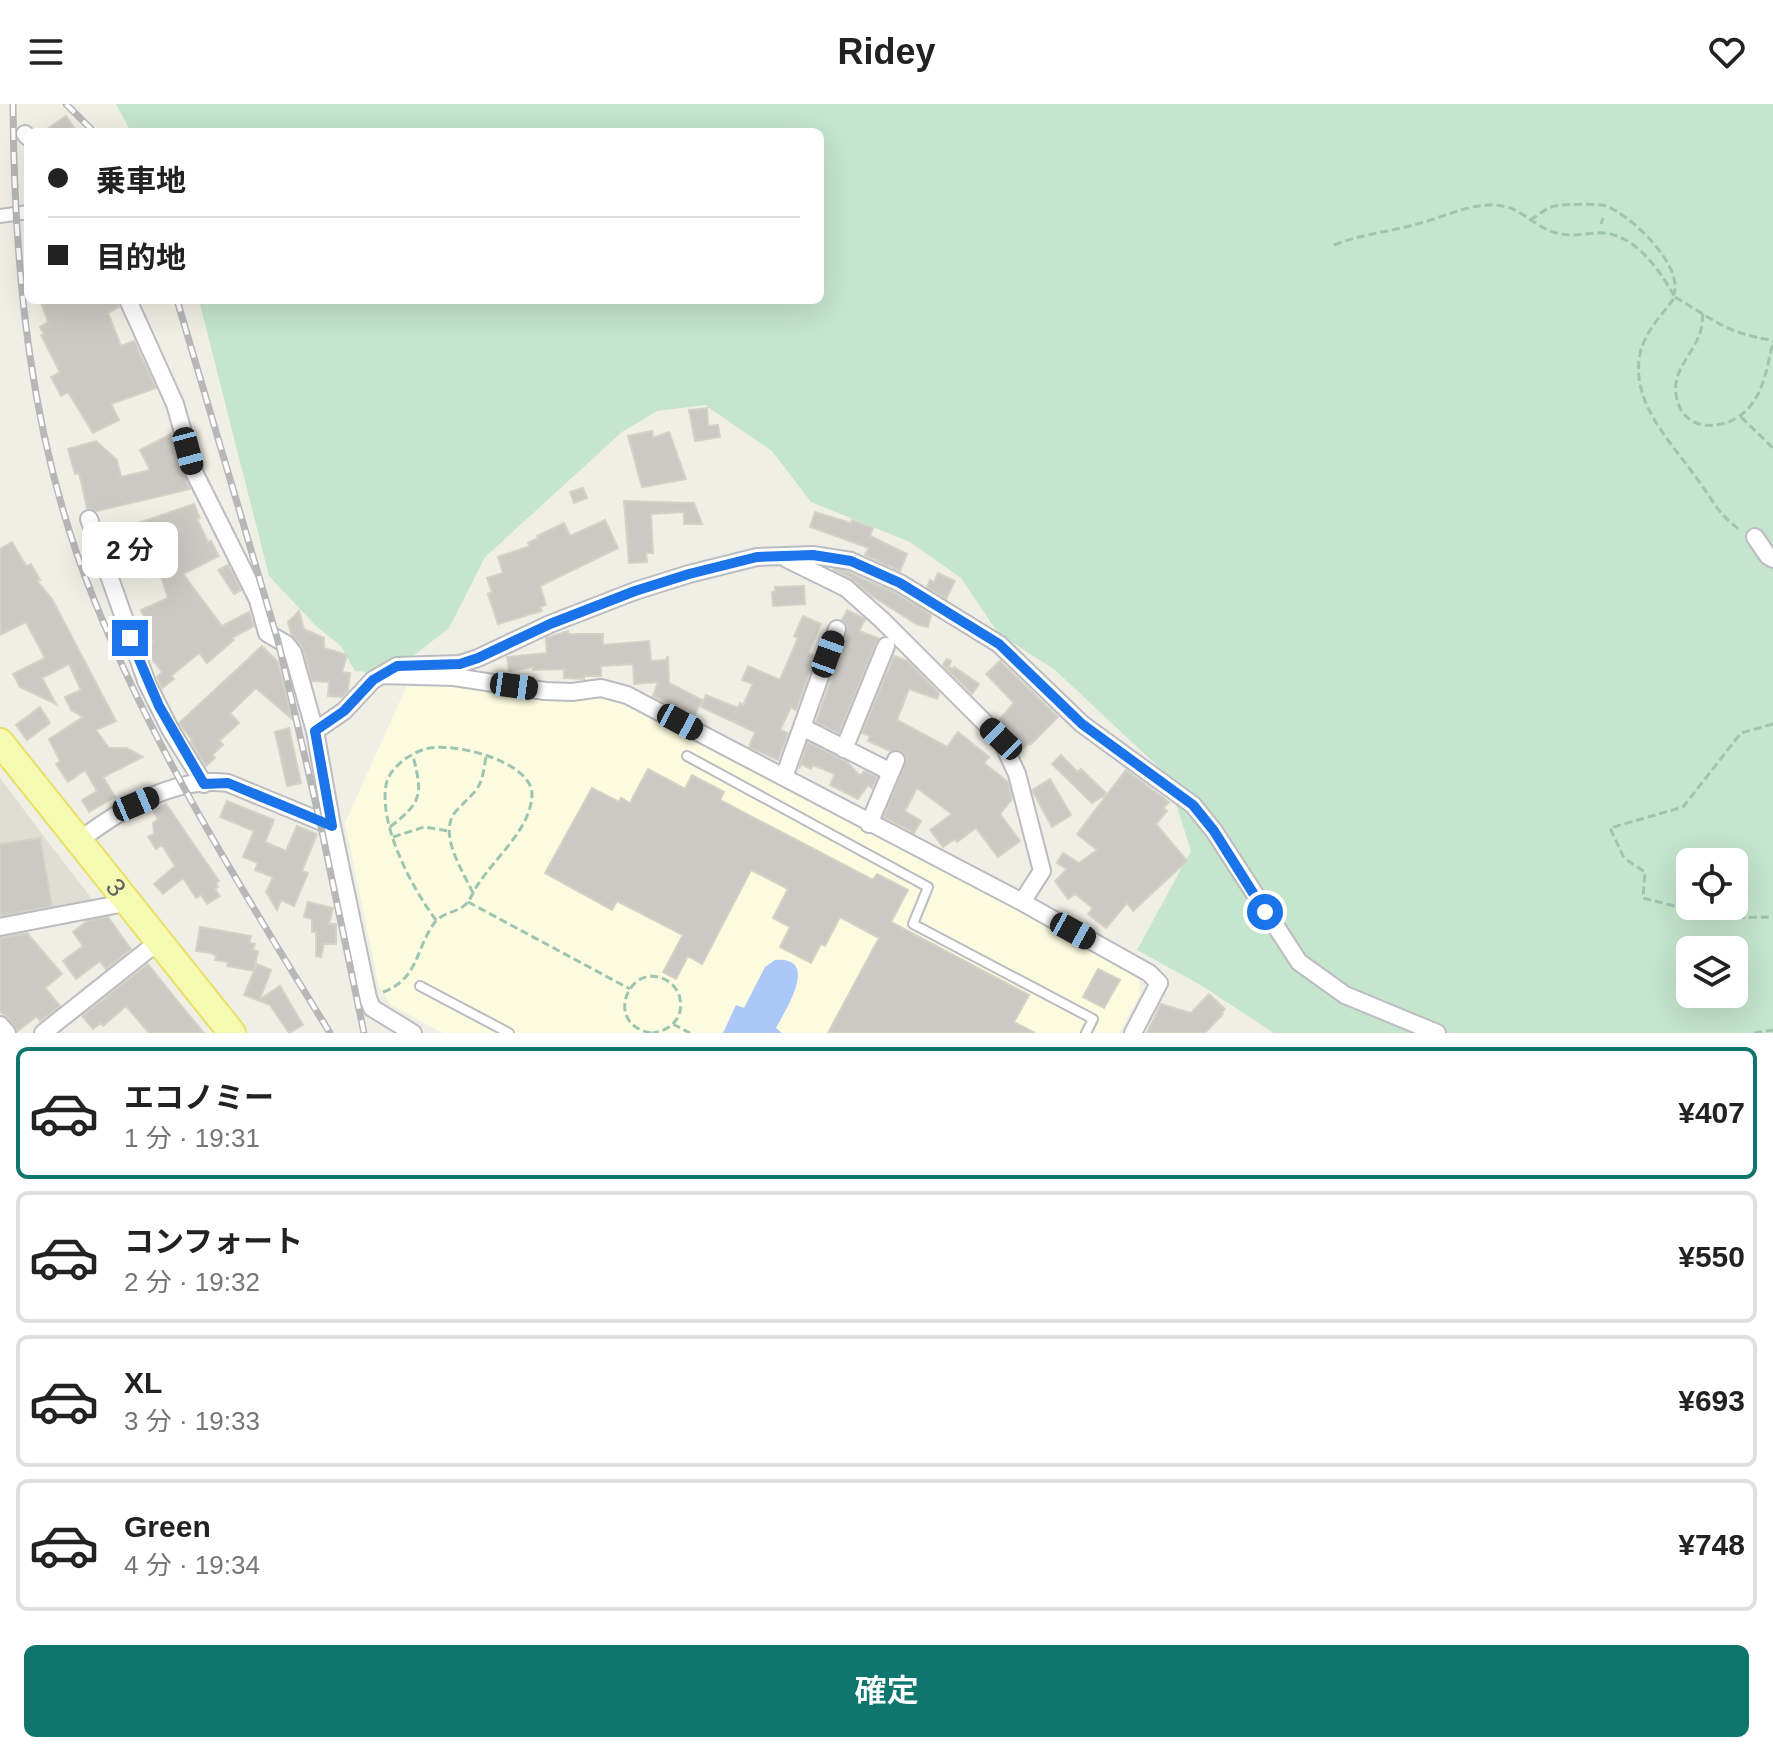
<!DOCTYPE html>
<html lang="ja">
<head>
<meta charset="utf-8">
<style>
	body { margin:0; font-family:Helvetica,"Noto Sans JP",sans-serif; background:#f6f6f6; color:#222; height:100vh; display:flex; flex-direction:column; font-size:30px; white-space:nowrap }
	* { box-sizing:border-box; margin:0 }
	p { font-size:26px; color:#767676 }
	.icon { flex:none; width:44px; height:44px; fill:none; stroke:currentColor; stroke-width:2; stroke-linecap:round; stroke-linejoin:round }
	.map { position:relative; height:929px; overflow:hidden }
	.drawer { display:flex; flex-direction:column; background:#fff; flex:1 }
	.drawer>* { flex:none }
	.hud { position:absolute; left:24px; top:24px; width:800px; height:176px; border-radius:12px; box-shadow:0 8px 32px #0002; display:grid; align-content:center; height:176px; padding:0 24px; background:#fff }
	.controls { position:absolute; left:1676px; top:744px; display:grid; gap:16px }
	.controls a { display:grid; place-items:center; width:72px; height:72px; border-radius:12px; background:#fff; box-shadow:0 8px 32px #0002; font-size:40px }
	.end { position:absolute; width:36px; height:36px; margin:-18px; border:10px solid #1a73e8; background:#fff; box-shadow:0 0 0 4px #fff }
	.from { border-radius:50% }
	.bubble { position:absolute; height:56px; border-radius:12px; background:#fff; box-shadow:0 8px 32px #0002; font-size:26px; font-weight:600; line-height:56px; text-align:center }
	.car { position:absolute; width:24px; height:48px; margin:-24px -12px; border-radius:10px; box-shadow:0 0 6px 2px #0007; background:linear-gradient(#222 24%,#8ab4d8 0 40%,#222 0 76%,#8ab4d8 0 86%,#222 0) }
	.hud b { display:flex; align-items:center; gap:28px; height:76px; font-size:30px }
	.hud b+b { border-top:2px solid #e0e0e0 }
	.hud i { width:20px; height:20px; background:#222 }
	ul { padding:14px 0 0; list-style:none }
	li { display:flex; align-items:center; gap:24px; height:132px; margin:0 16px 12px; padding:0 8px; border:4px solid #e0e0e0; border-radius:12px }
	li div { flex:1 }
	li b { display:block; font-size:30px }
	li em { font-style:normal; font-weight:600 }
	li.selected { border-color:#0f766e }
	li>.icon { width:72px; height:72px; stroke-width:1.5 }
	.cta { display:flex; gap:16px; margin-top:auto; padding:16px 24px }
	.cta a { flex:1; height:92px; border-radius:12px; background:#0f766e; color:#fff; font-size:32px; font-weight:600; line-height:92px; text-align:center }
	header { display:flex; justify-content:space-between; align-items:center; height:104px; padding:0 24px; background:#fff; font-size:36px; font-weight:600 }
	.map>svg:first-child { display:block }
</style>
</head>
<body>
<header><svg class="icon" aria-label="menu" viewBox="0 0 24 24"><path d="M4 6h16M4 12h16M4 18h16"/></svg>Ridey<svg class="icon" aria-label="heart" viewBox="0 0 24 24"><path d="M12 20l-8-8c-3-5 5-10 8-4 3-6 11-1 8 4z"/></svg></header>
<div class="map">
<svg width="1773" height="929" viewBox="0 0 1773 929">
	<rect width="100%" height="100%" fill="#efefe6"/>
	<path fill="#fcfbdf" d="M408 579 467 584 546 597 574 596 602 590 1139 870 1140 891 1119 929H443L391 901 379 883 345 719Z"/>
	<path fill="#dfded5" d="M0 674 45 734 96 800 0 817Z"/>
	<path fill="#c5e5cc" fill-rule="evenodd" d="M116 0H1773V929H1274L1199 880 1137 846 1191 747 1167 671 1055 566 998 529 961 474 910 438 811 398 772 347 705 301 657 307 622 328 485 453 449 524 413 552 369 568 355 567 341 542 316 522 269 472 199 196H820V28H131ZM1690 758H1734V802H1690ZM1690 846H1734V890H1690Z"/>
	<path fill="#acc7f9" d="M775 856C821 852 785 907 776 924L782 929H723L736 901 744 904 765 863Z"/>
	<path fill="#cbc9c4" stroke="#d3d2c5" stroke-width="2" d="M66 12 77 28H43Z
		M40 196H117L119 203 108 209 121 242 134 237 156 284 111 300 119 316 93 329 68 288 61 292 51 273 60 268 41 231 44 230 40 223 48 218Z
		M707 304 708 322 718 321 720 333 695 337 689 306Z
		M652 327 653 334 669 328 686 375 642 383 628 332Z
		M171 330 190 385 97 407 87 404 79 369 75 370 68 345 96 337 117 356 121 373 150 366 140 346Z
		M583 384 587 394 574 399 570 388Z
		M624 397 694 399 702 420H684V408L651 410 653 449H646L647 458 629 459Z
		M194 400 200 414 197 415 208 438 211 437 219 452 183 470 222 522 249 508 254 522 232 534 234 536 207 559 199 549 171 572 174 575 162 584 157 573 162 568 148 550 146 544 153 539 141 513H144L141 506 168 494 149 437 112 448 106 430Z
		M815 408 851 419 852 416 873 424 870 432 907 450 900 467 865 451 869 444 810 423Z
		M605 416 618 444 540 482 546 501 540 503 542 507 498 520 488 490 492 488 487 474 503 469 498 453 530 442 528 439 538 434 537 432 564 419 570 432Z
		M12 438 26 462 31 460 40 476 37 477 52 495 116 617 96 626 109 644H127L143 653 103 673 115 693 89 708 82 696 97 687 85 666 68 678 56 660 60 657 49 635 83 613 71 606 65 593 81 586 69 560 42 574 56 600 20 583 13 570 45 554 26 518 0 531V445Z
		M228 461 241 486 234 490 218 466Z
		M833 465 848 468 895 489 931 511 928 523 918 521 872 492 851 474Z
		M938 469 955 477 946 495 927 483 930 476 934 478Z
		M804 482 805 500 773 502 772 488H775V483Z
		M847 506 865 515 859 527 878 534 839 629 816 618 847 529 848 522 842 516Z
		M299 507 304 525 324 534V544L347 551 342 568 350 569 348 586 342 593 328 592 329 578 312 577 303 545 291 530 288 518Z
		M803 512 821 520 808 549 816 552 796 606 791 603 780 626 788 629 778 656 749 643 755 628 701 603 706 591 738 604 740 599 743 601 753 580 742 576 748 562 780 576 798 534 794 532Z
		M568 527V530H603V541L649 537 651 557 666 556 668 552 669 579 702 596 695 611 687 607 686 609 653 592 658 578 634 580 633 560 601 562V572H584V575L564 574V565L533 566V563L509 567 507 553 547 549 546 534Z
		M262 542 278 558 292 615 256 584 230 609 239 619 219 637 223 641 212 651 215 654 206 662 191 638 192 636 179 619Z
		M894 552 908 557 939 589 937 595 909 585 897 616 947 643 958 628 989 653 984 659 1008 678 1012 695 1000 710 1020 737 998 753 976 724 957 738 955 735 943 743 930 726 952 710 917 684 905 707 921 717 914 729 884 713 907 654 901 646 890 647 868 637 870 632 862 629Z
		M947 555 951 557 948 563 953 565 954 563 979 580 972 590 943 561Z
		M1000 557 1058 613 1031 640 1030 639 1023 644 998 617 1014 599 986 570Z
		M40 603 50 619 27 636 16 621Z
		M289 624 301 679 287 682 275 628Z
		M808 638 847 658 860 672 864 667 877 673 872 684 868 681 858 695 830 681 835 670 813 661 811 665 801 660 799 665Z
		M1061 651 1078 668 1081 665 1107 690 1092 699 1052 660Z
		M648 665 685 685 692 671 724 688 720 696 873 776 877 770 908 786 891 818 1029 891 1014 918 1035 929H828L879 834 840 813 825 842 821 840 811 859 780 843 790 823 773 814 788 785 751 766 702 860 688 852 676 875 663 868 683 831 617 797 612 806 545 769 592 684 619 698 621 694 630 699Z
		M1126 666 1169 698 1163 704 1167 707 1156 720 1187 757 1133 807 1127 799 1106 824 1088 810 1093 804 1075 790 1068 795 1055 777 1067 765 1057 759 1063 749 1079 759 1097 746 1077 730Z
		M1050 675 1071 711 1052 723 1032 686Z
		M227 697 274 716 265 738 286 747 297 722 317 730 302 767 308 769 294 802 281 796 277 806 266 788 273 773 255 766 258 759 243 753 254 727 220 713Z
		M166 700 219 777 216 779 218 783 215 785 220 792 207 800 201 791 196 794 183 774 163 790 154 780 175 762 162 741 156 745 148 733 154 730 153 719 158 715 154 708Z
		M40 734 52 802 0 812V740Z
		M308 798 333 804 329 820H336V840H324L321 853 316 852V828H312V815L304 813Z
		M108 813 131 845 106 865 100 857 76 875 63 857 83 842 73 828 87 817Z
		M200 823 251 832 249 839 255 840 253 846 258 847 254 866 257 860 271 866 260 895 280 882 303 921 289 929 270 901 244 891 254 867 227 862 228 858 215 856 216 852 211 849 196 847Z
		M27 829 62 870 45 884 60 902 40 917 37 912 18 927 8 914 0 908V834Z
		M148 860 175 894 204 929H149L126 902 103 922 101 919 93 925 82 912Z
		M1098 865 1120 876 1104 904 1083 893Z
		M1209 890 1225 905 1221 909 1223 910 1205 929H1147L1161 900 1191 909Z"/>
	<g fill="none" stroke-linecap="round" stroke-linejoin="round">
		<defs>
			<path id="service" d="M687 652 928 783 913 820 1093 915 1086 929
				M420 882 509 929"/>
			<path id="pedestrian" d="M0 112 28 108"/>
			<path id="minor" d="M25 30 28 33
				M128 196 175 300 195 370 258 496 267 529 286 540 293 549 315 627 332 722 368 894 372 904 413 929
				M89 415 147 579 170 625 204 680
				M1755 433 1768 452 1773 455
				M787 455 846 484 882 516 1001 635 1017 670 1042 767 1022 798
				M381 571 454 573 545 587 572 588 601 584 627 591 1022 798 1149 869 1159 879 1133 929
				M802 623 891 668
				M315 627 344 607 373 576 397 562 460 560 478 554 550 520 635 487 689 470 757 453 813 451 851 457 900 479 999 540 1082 620 1193 701 1214 727 1299 858 1345 891 1437 929
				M844 645 886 542
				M784 673 837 525
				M869 720 896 656
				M80 736C121 705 175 672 228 679L332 722
				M0 823 130 798
				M0 921 7 929
				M43 929 159 837"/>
			<g id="primary">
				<path id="s1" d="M0 638 232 929"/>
			</g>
		</defs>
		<use href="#service" stroke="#bbbcc1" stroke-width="12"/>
		<use href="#pedestrian" stroke="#bbbcc1" stroke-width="16"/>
		<use href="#minor" stroke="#bbbcc1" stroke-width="20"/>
		<use href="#primary" stroke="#e8e067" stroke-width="30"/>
		<path stroke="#9ec5b2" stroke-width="3" stroke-dasharray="8 4" stroke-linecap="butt" d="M1530 116C1537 112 1544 106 1551 103 1558 100 1599 99 1606 102 1632 112 1683 161 1674 190
			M1601 120 1603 114
			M1334 141C1361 130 1389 128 1417 120 1446 113 1476 95 1507 103 1525 108 1540 127 1561 130 1576 133 1590 128 1604 129 1637 132 1660 167 1675 193 1662 211 1645 227 1640 250 1630 299 1672 339 1698 376 1715 399 1716 408 1741 427
			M1675 193C1713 215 1727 230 1772 236
			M1703 210C1702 218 1702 226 1698 234 1690 253 1673 267 1676 290 1681 332 1731 328 1751 301 1765 283 1768 259 1773 237
			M1741 313 1773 344
			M1773 620 1741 629 1683 703 1610 724 1624 754 1645 768 1643 794 1721 814 1773 813
			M390 723C422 698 423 691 413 652
			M393 733 424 723 449 727
			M473 789C463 767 436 728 457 706 480 682 481 686 486 652
			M468 798 630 885
			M383 888C419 875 415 845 435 818 442 809 458 808 466 800 472 794 474 785 479 779 496 753 531 724 532 691 533 657 451 637 425 645 409 650 389 664 386 681 379 722 412 784 436 816
			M673 920 690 929
			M651 929C602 920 630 856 666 876 673 880 679 887 680 895 684 914 670 927 652 929
			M1754 929 1773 926"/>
		<use href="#service" stroke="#fff" stroke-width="8"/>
		<use href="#pedestrian" stroke="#fff" stroke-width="12"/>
		<use href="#minor" stroke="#fff" stroke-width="16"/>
		<use href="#primary" stroke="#f5f9b1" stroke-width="26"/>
		<defs>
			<path id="rail" d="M13 0C14 167 30 337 93 493 154 647 244 789 330 929
				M66 0 94 28
				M177 196 278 537 320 718 364 929"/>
		</defs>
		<use href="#rail" stroke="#b6b7b7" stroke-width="7"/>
		<use href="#rail" stroke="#fff" stroke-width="4" stroke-dasharray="12" stroke-linecap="butt"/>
	</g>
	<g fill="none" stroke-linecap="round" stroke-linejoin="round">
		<path stroke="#1a73e8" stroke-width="10" d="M130 534 159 602 204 680 228 679 332 722 315 627 344 607 373 576 397 562 460 560 478 554 550 520 635 487 689 470 757 453 813 451 851 457 900 479 999 540 1082 620 1193 701 1214 727 1265 808"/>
	</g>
	<g text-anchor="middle" stroke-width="6" stroke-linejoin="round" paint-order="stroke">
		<g font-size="26" fill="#5e6066" stroke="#fff">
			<text dy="9" stroke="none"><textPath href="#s1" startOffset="186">3</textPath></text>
		</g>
	</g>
</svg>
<div class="controls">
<a><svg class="icon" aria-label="locate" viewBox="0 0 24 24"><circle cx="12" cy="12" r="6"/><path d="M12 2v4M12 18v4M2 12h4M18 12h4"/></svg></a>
<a><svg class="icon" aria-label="layers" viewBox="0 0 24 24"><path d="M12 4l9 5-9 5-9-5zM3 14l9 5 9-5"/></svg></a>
</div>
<i class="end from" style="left:1265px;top:808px"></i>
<i class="end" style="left:130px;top:534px"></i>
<div class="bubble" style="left:82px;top:418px;width:96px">2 分</div>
<i class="car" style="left:188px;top:347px;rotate:165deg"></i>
<i class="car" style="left:828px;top:550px;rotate:20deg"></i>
<i class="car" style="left:514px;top:582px;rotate:98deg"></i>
<i class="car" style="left:680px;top:618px;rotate:118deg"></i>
<i class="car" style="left:1001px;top:635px;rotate:314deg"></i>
<i class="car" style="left:136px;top:700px;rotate:67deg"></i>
<i class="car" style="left:1073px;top:827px;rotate:119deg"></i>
<div class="hud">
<b><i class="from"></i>乗車地</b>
<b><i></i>目的地</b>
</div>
</div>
<section class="drawer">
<ul>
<li class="selected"><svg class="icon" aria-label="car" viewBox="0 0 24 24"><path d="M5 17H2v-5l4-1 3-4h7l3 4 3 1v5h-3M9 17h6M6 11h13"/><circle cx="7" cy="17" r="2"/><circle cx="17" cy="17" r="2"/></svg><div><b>エコノミー</b><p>1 分 · 19:31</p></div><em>¥407</em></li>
<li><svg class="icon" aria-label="car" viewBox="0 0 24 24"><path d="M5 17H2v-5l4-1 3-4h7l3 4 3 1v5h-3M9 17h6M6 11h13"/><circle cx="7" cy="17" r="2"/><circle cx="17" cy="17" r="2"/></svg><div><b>コンフォート</b><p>2 分 · 19:32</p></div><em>¥550</em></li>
<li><svg class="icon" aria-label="car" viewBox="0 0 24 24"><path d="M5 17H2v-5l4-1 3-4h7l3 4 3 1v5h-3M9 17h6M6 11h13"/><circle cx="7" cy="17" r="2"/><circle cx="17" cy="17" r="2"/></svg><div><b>XL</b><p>3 分 · 19:33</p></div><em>¥693</em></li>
<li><svg class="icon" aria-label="car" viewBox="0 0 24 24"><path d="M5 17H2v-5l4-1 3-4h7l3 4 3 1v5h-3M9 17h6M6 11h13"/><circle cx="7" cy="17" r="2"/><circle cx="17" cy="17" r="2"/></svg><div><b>Green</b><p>4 分 · 19:34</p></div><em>¥748</em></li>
</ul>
<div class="cta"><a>確定</a></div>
</section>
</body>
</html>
